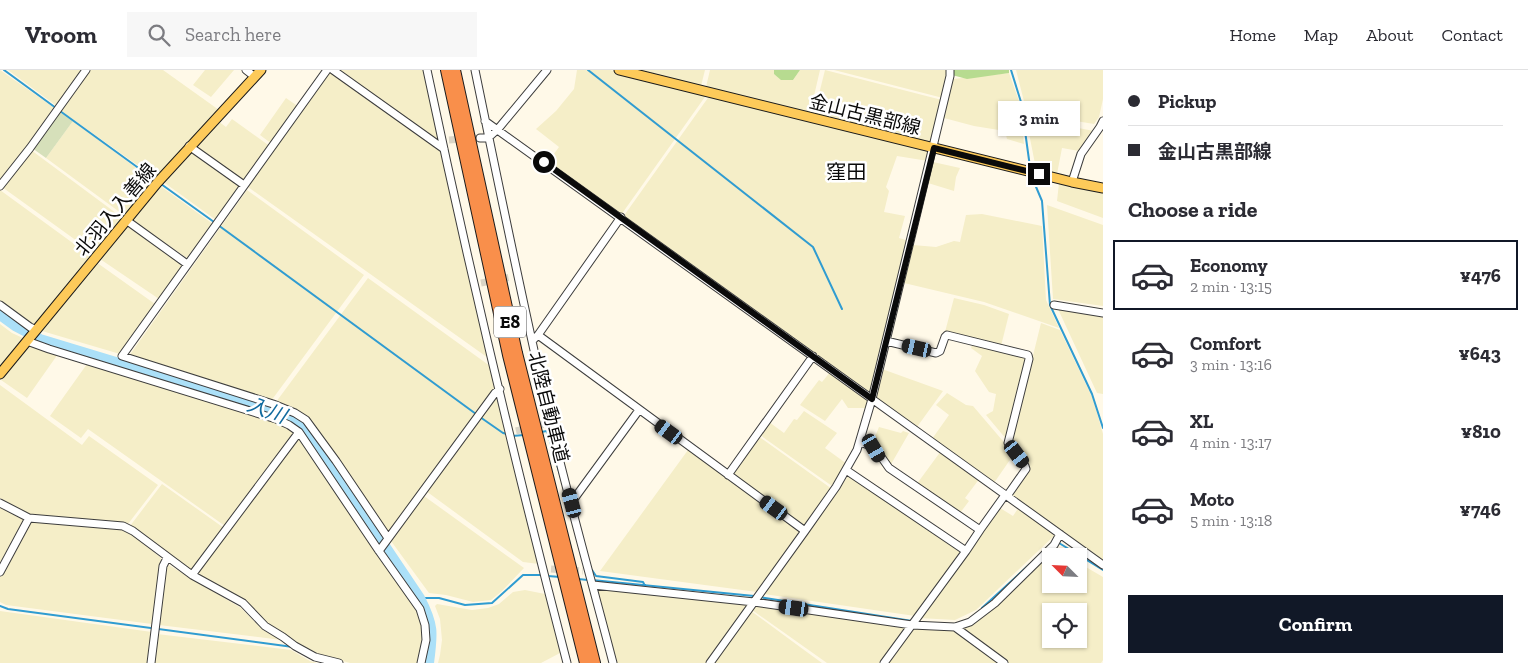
<!DOCTYPE html>
<html lang="en">
<head>
<meta charset="utf-8">
<style>
	body { margin:0; font-family:"Zilla Slab","Noto Sans JP",serif; background:#f7f7f7; color:#2b2b33; height:100vh; display:flex; flex-direction:column; font-size:19px; white-space:nowrap }
	* { box-sizing:border-box; margin:0 }
	p { font-size:16px; color:#7c7c81 }
	.icon { flex:none; width:28px; height:28px; fill:none; stroke:currentColor; stroke-width:2; stroke-linecap:round; stroke-linejoin:round }
	.map { position:relative; flex:1; overflow:hidden }
	.drawer { display:flex; flex-direction:column; background:#fff; width:425px }
	.drawer>* { flex:none }
	.guide { display:grid; align-content:center; height:110px; padding:0 25px; background:#fff }
	.needle { width:32px; rotate:294deg }
	.fabs { position:absolute; left:1042px; top:478px; display:grid; gap:10px }
	.fabs a { display:grid; place-items:center; width:45px; height:45px; border-radius:0px; background:#fff; box-shadow:0 1px 4px #0004; font-size:25px }
	.end { position:absolute; width:22px; height:22px; margin:-11px; border:6px solid #0a0a0a; background:#fff; box-shadow:0 0 0 2px #fff }
	.from { border-radius:50% }
	.bubble { position:absolute; height:35px; border-radius:0px; background:#fff; box-shadow:0 1px 4px #0004; font-size:16px; font-weight:700; line-height:35px; text-align:center }
	.car { position:absolute; width:15px; height:30px; margin:-15px -8px; border-radius:6px; box-shadow:0 0 4px 1px #0007; background:linear-gradient(#222 24%,#8ab4d8 0 40%,#222 0 76%,#8ab4d8 0 86%,#222 0) }
	.guide b { display:flex; align-items:center; gap:18px; height:48px; font-size:19px }
	.guide b+b { border-top:1px solid #e1e1e2 }
	.guide i { width:12px; height:12px; background:#2b2b33 }
	ul { padding:0; list-style:none }
	li { display:flex; align-items:center; gap:15px; height:70px; margin:0 10px 8px; padding:0 15px; border:2px solid transparent; border-radius:0px }
	li div { flex:1 }
	li b { display:block; font-size:19px }
	li em { font-style:normal; font-weight:700 }
	li.selected { border-color:#111827 }
	li>.icon { width:45px; height:45px; stroke-width:1.5 }
	h2 { padding:0 25px; font-size:22px; line-height:60px }
	.button { display:flex; gap:10px; margin-top:auto; padding:10px 25px }
	.button a { flex:1; height:58px; border-radius:0px; background:#111827; color:#fff; font-size:20px; font-weight:700; line-height:58px; text-align:center }
	header { display:flex; align-items:center; gap:30px; box-sizing:border-box; height:70px; padding:0 25px; background:#fff; border-bottom:1px solid #e1e1e2 }
	header strong { font-size:24px }
	nav { display:flex; gap:28px; margin-inline-start:auto; font-size:18px }
	.search { width:350px; height:45px; background:#f7f7f7; display:flex; align-items:center; gap:12px; box-sizing:border-box; padding:0 18px; border-radius:0px; color:#7c7c81; font-size:19px }
	main { display:flex; flex:1; min-height:0 }
	.map>svg:first-child { display:block }
</style>
</head>
<body>
<header>
<strong>Vroom</strong>
<div class="search"><svg class="icon" aria-label="search" viewBox="0 0 24 24"><circle cx="10" cy="10" r="6"/><path d="M15 15l6 6"/></svg>Search here</div>
<nav><a>Home</a><a>Map</a><a>About</a><a>Contact</a></nav>
</header>
<main>
<div class="map">
<svg width="1103" height="593" viewBox="0 0 1103 593">
	<rect width="100%" height="100%" fill="#fff9e8"/>
	<path fill="#f5eec8" fill-rule="evenodd" d="M0 0 56 39 0 113Z
		M8 0H84L58 37Z
		M89 0H163L219 40 157 109 60 40Z
		M205 0H234L211 27 193 15Z
		M340 0H425L439 72Z
		M577 0H610L707 24 621 145 548 92 559 77 536 59 556 41 574 19Z
		M633 0H705L701 16Z
		M710 0H774V4L784 10H793L800 0H820L810 43 706 17Z
		M825 0 942 30 931 72 930 74 814 44Z
		M834 0H948L943 28Z
		M1016 0H1103V29L1099 47 1094 54 1027 43Z
		M331 1 440 79 491 290 248 117Z
		M1009 3 1019 31 1024 74 1007 69 1005 61 974 56 944 48 953 9Z
		M710 25 930 81 928 91 897 86 886 117 889 121 884 142 905 146 899 168 909 171 872 321 869 323 623 147Z
		M286 28 299 37 272 74 260 65Z
		M1026 48 1094 61 1079 81 1062 78 1057 104 1036 99Z
		M232 49 271 77 244 113 193 77 218 51 226 57Z
		M73 51 155 112 125 146 46 88Z
		M31 80 124 149 95 184 2 117Z
		M191 80 241 116 216 150 162 111Z
		M933 92 960 98 956 107 954 121 928 113Z
		M1059 113 1103 120V148L1057 131Z
		M159 115 213 154 187 188 131 149Z
		M0 120 92 187 35 257 0 231Z
		M247 120 364 205 271 331 129 286Z
		M1047 135 1103 155V236L1053 229Z
		M982 144 1042 156 1046 230 1059 258 984 232 904 213 913 175 936 177 954 171 960 172 966 145Z
		M128 154 184 195 159 229 100 189Z
		M96 192 155 234 120 284 42 261Z
		M368 208 490 296 496 318 389 465 314 356 276 332Z
		M954 228 984 235 1009 244 1001 276 945 262Z
		M1058 239 1103 247V324L1097 323Z
		M1041 253 1060 260 1093 329 1103 364V490L1011 425 1030 395 1012 371Z
		M0 254 12 263 25 269 0 298Z
		M973 273 1026 287 1007 370 986 345 993 341 996 324 989 322 975 301 982 286 971 278Z
		M29 275 58 284 27 328 1 310Z
		M87 294 277 352 296 362 225 456 88 359 81 368 50 346Z
		M882 299 943 321 917 357 875 327Z
		M831 301 870 330 868 338H848L842 329 825 351 800 335 819 310 822 312Z
		M0 315 82 375 89 366 158 415 128 454 29 444 0 428Z
		M498 322 539 494 523 492 426 421Z
		M947 323 966 335 973 336 1014 384 994 413 932 369 949 345 936 335Z
		M804 341 837 363 825 378 847 394 832 416 760 365 769 352 784 363 794 349 797 350Z
		M879 357 901 363 903 361 909 363 890 396 872 374Z
		M758 366 832 419 805 457 731 404Z
		M300 368 417 536 422 554 424 570 421 587 418 593H350L314 583 266 554 243 531 199 508 198 503 296 369Z
		M688 380 802 461 757 522 600 501Z
		M941 381 980 408 965 428 969 431 960 443 916 415Z
		M849 405 960 482 915 546 764 524Z
		M162 414 224 458 192 501 130 456Z
		M424 426 524 498 502 521 491 530 473 532 446 525 429 523 391 471Z
		M0 436 24 449 0 494Z
		M1019 437 1056 464 976 540 955 550 919 548 1000 438 1013 446Z
		M30 451 121 460 131 463 161 488 152 554 6 535 0 532V508Z
		M1054 478 1068 486H1051V514H1079V493L1103 507V590L1101 593H1008L959 558 971 555ZM1051 541H1079V569H1051Z
		M167 494 241 538 263 560 282 570 159 555Z
		M597 516 752 531 707 593H617Z
		M525 520 545 524 560 583 541 593H438L440 585 442 570 440 549 435 536 437 534 472 540 488 538 499 534 513 522Z
		M756 535 907 557 882 593H827L752 540Z
		M0 541 152 562 148 593H0Z
		M751 541 800 577 822 593H713Z
		M913 558 954 560 999 593H888Z
		M157 564 291 580 310 591 317 593H154Z"/>
	<path fill="#b7db90" d="M774 0H800L793 10H781L774 4Z
		M953 0H1009V3L967 9 952 5Z"/>
	<path fill="#d6e0ba" d="M58 41 73 51 46 88 32 78Z"/>
	<g fill="none" stroke-linecap="round" stroke-linejoin="round">
		<path stroke="#309cd1" stroke-width="2" d="M4 0 56 38
			M588 0 813 177 842 239
			M1011 0 1021 32 1030 97
			M60 41 155 110
			M1031 105 1042 131 1050 235 1092 324 1103 358
			M161 114 214 152
			M218 155 476 344
			M480 347 503 363 507 364
			M541 362 547 361 561 408
			M512 366 524 365
			M1059 473 1103 500
			M592 500 596 506 643 512 645 516
			M548 506 560 507
			M578 509 588 510
			M592 510 754 526
			M759 527 912 551
			M420 528H439L465 535 492 533 523 505H543
			M0 536 8 539 293 577
			M982 538 1030 494"/>
		<path stroke="#abe0f8" stroke-width="10" d="M0 245 15 256 40 269 281 342 296 350 310 364 420 528C434 555 433 563 429 593"/>
		<path stroke="#dad5c7" stroke-width="7" stroke-dasharray="7 3.5" stroke-linecap="butt" d="M449 70 480 68
			M481 213 511 207
			M516 361 545 354
			M551 499 583 501"/>
		<defs>
			<path id="minor" d="M246 0 255 7
				M327 0 122 286 273 334 295 343 306 350 336 391 388 468
				M333 0 444 79
				M427 0C469 199 516 397 567 593
				M475 0C499 117 523 235 550 351 569 432 592 512 613 593
				M485 51 1103 495
				M480 68H488L498 59 547 0
				M189 76 244 115
				M1072 112 1081 84 1100 57 1103 51
				M0 116 30 78 86 0
				M126 150 187 194
				M0 235 30 257 36 260
				M1054 235 1103 243
				M538 265 621 147
				M533 270 538 265 805 461
				M27 271 49 279 276 349 289 355 299 362 379 481 420 539 425 555 426 570 421 593
				M886 271 936 283 940 281 945 267 947 265 1028 285 1029 289 1008 373 1025 396 1026 399 1007 426
				M861 372 875 378 889 398 980 460 1005 425
				M846 400 966 481 980 460
				M728 405 813 286
				M0 433 29 448 123 456 133 461 192 505 243 533 265 556 283 567 295 576 315 587 339 593
				M571 433 639 340
				M379 481 495 323 500 319
				M0 502 29 448
				M192 505 299 362
				M593 515 754 532 912 555 955 557 970 552 995 533 1054 475 1060 464
				M955 557 1004 593
				M151 593 163 496 167 488
				M710 593 805 461 836 417 857 380 872 329 950 6V0
				M884 593 966 481"/>
			<path id="major" d="M619 0 1072 112 1103 118
				M0 304 157 113 261 0"/>
			<path id="highway" d="M446 0 508 285 585 593
				M455 0 517 283 595 593"/>
		</defs>
		<use href="#minor" stroke="#3d3d3d" stroke-width="9"/>
		<use href="#major" stroke="#1b1b1b" stroke-width="11"/>
		<use href="#highway" stroke="#1b1b1b" stroke-width="12"/>
		<use href="#minor" stroke="#fff" stroke-width="7"/>
		<use href="#major" stroke="#fdca5a" stroke-width="9"/>
		<use href="#highway" stroke="#f98f4b" stroke-width="10"/>
	</g>
	<g fill="none" stroke-linecap="round" stroke-linejoin="round">
		<path stroke="#0a0a0a" stroke-width="6" d="M544 92 872 329 934 78 1039 104"/>
	</g>
	<g text-anchor="middle" stroke-width="5" stroke-linejoin="round" paint-order="stroke">
		<rect fill="#fff" stroke="#545454" stroke-width="1" x="494" y="236.5" width="32" height="31" rx="4"/>
		<g font-size="18" font-weight="bold" fill="#0a0a0a">
			<text x="510" y="258">E8</text>
		</g>
		<g font-size="19" fill="#0a0a0a" stroke="#fff">
			<text transform="translate(865 44) rotate(14)" y="7">金山古黒部線</text>
			<text transform="translate(115 139) rotate(-50)" y="7">北羽入入善線</text>
			<text transform="translate(549 337) rotate(76)" y="7">北陸自動車道</text>
		</g>
		<g font-size="20" fill="#0a0a0a" stroke="#fff">
			<text x="846" y="109">窪田</text>
		</g>
		<g font-size="20" font-style="italic" fill="#116b9f" stroke="#fff">
			<text transform="translate(267 340) rotate(20)" y="7">入川</text>
		</g>
	</g>
</svg>
<div class="fabs">
<a><svg class="needle" viewBox="-14 -14 28 28"><path d="M0-13l5 13h-10z" fill="#e53935"/><path d="M0 13l5-13h-10z" fill="#7c7c81"/></svg></a>
<a><svg class="icon" aria-label="locate" viewBox="0 0 24 24"><circle cx="12" cy="12" r="6"/><path d="M12 2v4M12 18v4M2 12h4M18 12h4"/></svg></a>
</div>
<i class="end from" style="left:544px;top:92px"></i>
<i class="end" style="left:1039px;top:104px"></i>
<div class="bubble" style="left:998px;top:31px;width:82px">3 min</div>
<i class="car" style="left:917px;top:278px;rotate:283deg"></i>
<i class="car" style="left:669px;top:362px;rotate:306deg"></i>
<i class="car" style="left:874px;top:378px;rotate:150deg"></i>
<i class="car" style="left:1017px;top:384px;rotate:143deg"></i>
<i class="car" style="left:572px;top:433px;rotate:345deg"></i>
<i class="car" style="left:774px;top:438px;rotate:306deg"></i>
<i class="car" style="left:794px;top:538px;rotate:278deg"></i>
</div>
<section class="drawer">
<div class="guide">
<b><i class="from"></i>Pickup</b>
<b><i></i>金山古黒部線</b>
</div>
<h2>Choose a ride</h2>
<ul>
<li class="selected"><svg class="icon" aria-label="car" viewBox="0 0 24 24"><path d="M5 17H2v-5l4-1 3-4h7l3 4 3 1v5h-3M9 17h6M6 11h13"/><circle cx="7" cy="17" r="2"/><circle cx="17" cy="17" r="2"/></svg><div><b>Economy</b><p>2 min · 13:15</p></div><em>¥476</em></li>
<li><svg class="icon" aria-label="car" viewBox="0 0 24 24"><path d="M5 17H2v-5l4-1 3-4h7l3 4 3 1v5h-3M9 17h6M6 11h13"/><circle cx="7" cy="17" r="2"/><circle cx="17" cy="17" r="2"/></svg><div><b>Comfort</b><p>3 min · 13:16</p></div><em>¥643</em></li>
<li><svg class="icon" aria-label="car" viewBox="0 0 24 24"><path d="M5 17H2v-5l4-1 3-4h7l3 4 3 1v5h-3M9 17h6M6 11h13"/><circle cx="7" cy="17" r="2"/><circle cx="17" cy="17" r="2"/></svg><div><b>XL</b><p>4 min · 13:17</p></div><em>¥810</em></li>
<li><svg class="icon" aria-label="car" viewBox="0 0 24 24"><path d="M5 17H2v-5l4-1 3-4h7l3 4 3 1v5h-3M9 17h6M6 11h13"/><circle cx="7" cy="17" r="2"/><circle cx="17" cy="17" r="2"/></svg><div><b>Moto</b><p>5 min · 13:18</p></div><em>¥746</em></li>
</ul>
<div class="button"><a>Confirm</a></div>
</section>
</main>
</body>
</html>
